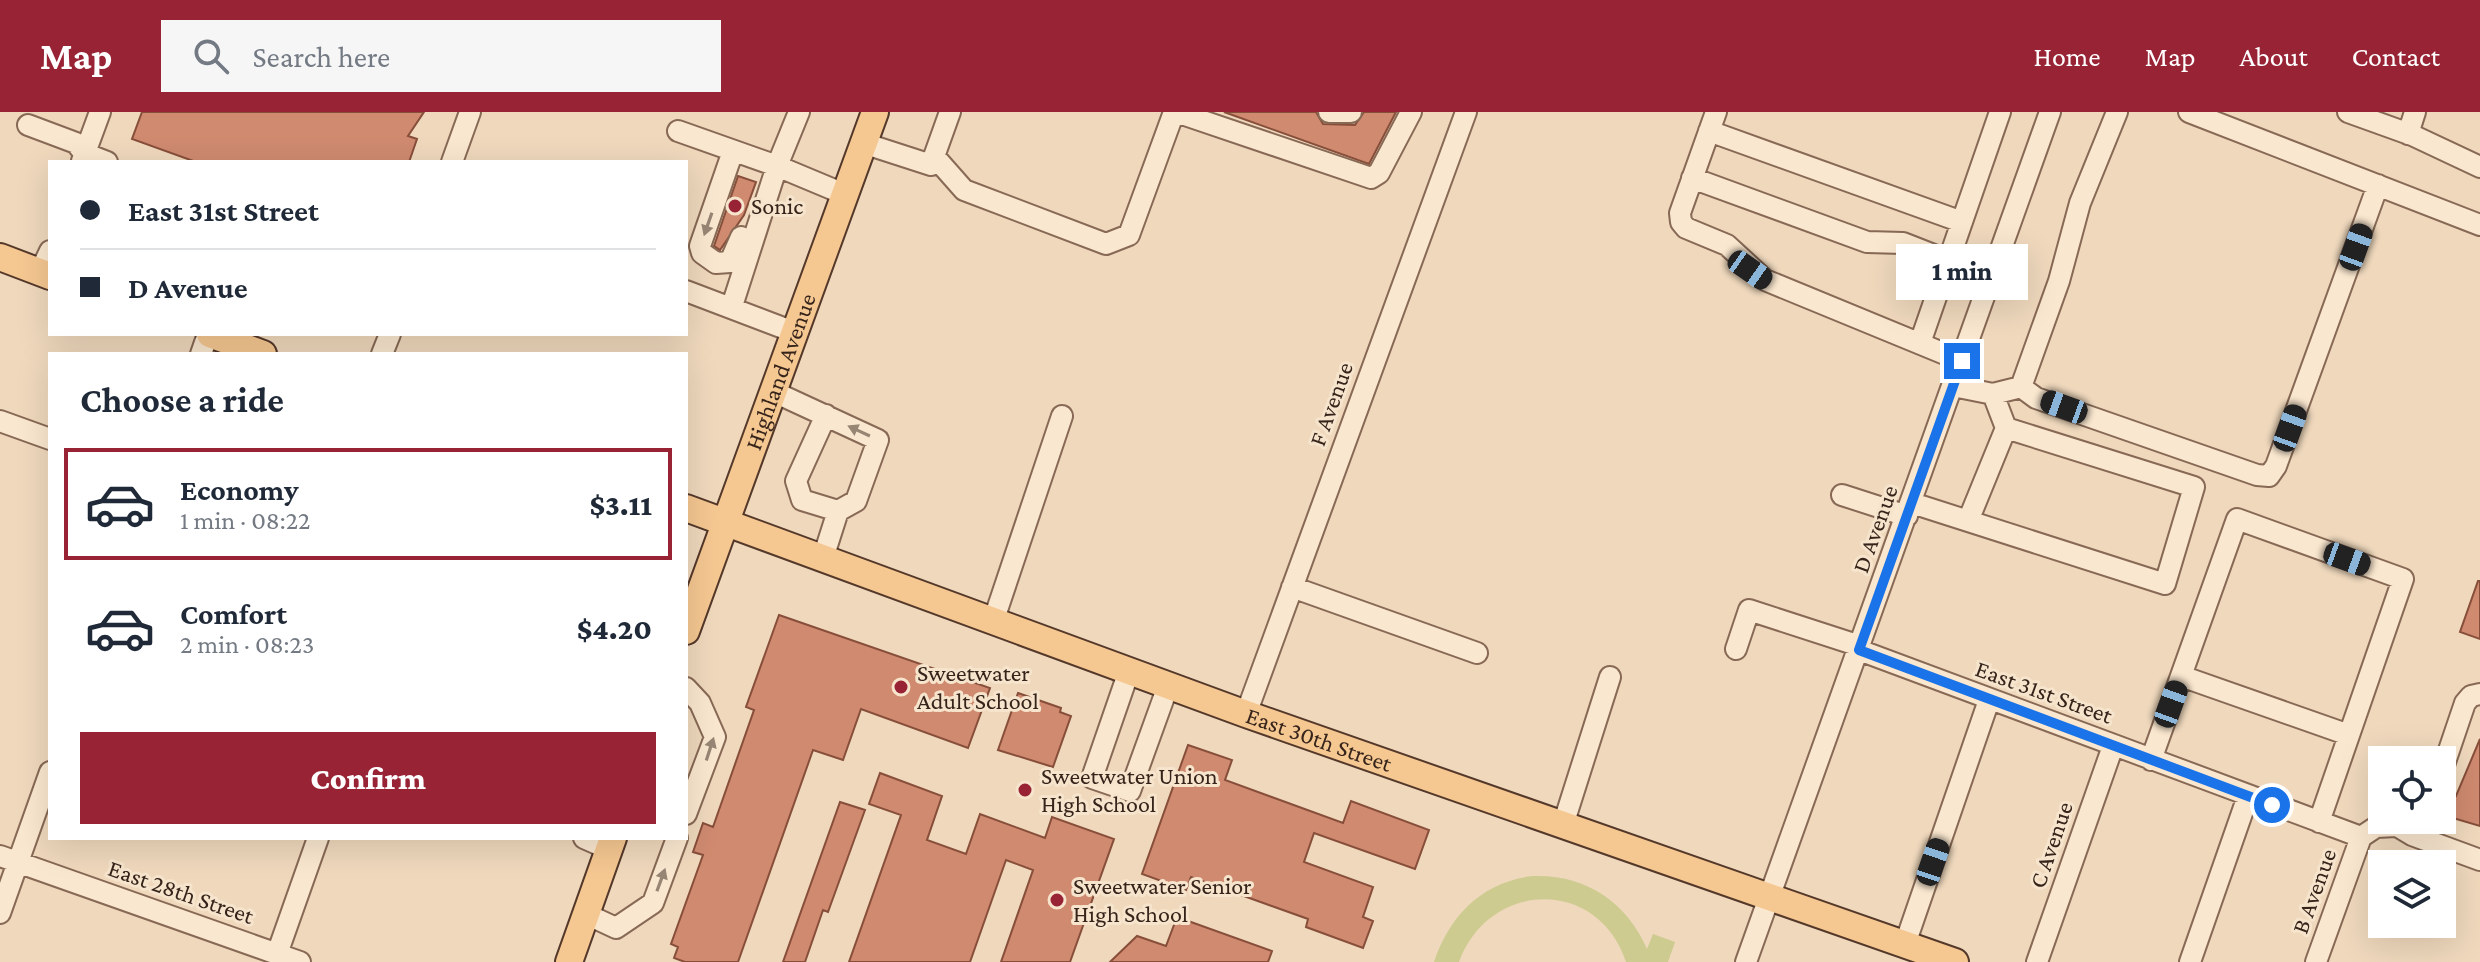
<!DOCTYPE html>
<html lang="en">
<head>
<meta charset="utf-8">
<style>
	body { margin:0; font-family:"Crimson Pro",serif; background:#f6f6f7; color:#1f2937; height:100vh; display:flex; flex-direction:column; font-size:30px; white-space:nowrap }
	* { box-sizing:border-box; margin:0 }
	p { font-size:26px; color:#747a83 }
	.icon { flex:none; width:44px; height:44px; fill:none; stroke:currentColor; stroke-width:2; stroke-linecap:round; stroke-linejoin:round }
	.map { position:relative; flex:1; overflow:hidden }
	.side { position:absolute; left:48px; top:240px; width:640px; height:488px; display:flex; flex-direction:column; background:#fff; border-radius:0px; box-shadow:0 8px 32px #0002 }
	.side>* { flex:none }
	.banner { position:absolute; left:48px; top:48px; width:640px; height:176px; border-radius:0px; box-shadow:0 8px 32px #0002; display:grid; align-content:center; height:176px; padding:0 32px; background:#fff }
	.tools { position:absolute; left:2368px; top:634px; display:grid; gap:16px }
	.tools a { display:grid; place-items:center; width:88px; height:88px; border-radius:0px; background:#fff; box-shadow:0 8px 32px #0002; font-size:40px }
	.end { position:absolute; width:36px; height:36px; margin:-18px; border:10px solid #1a73e8; background:#fff; box-shadow:0 0 0 4px #fff }
	.from { border-radius:50% }
	.bubble { position:absolute; height:56px; border-radius:0px; background:#fff; box-shadow:0 8px 32px #0002; font-size:26px; font-weight:800; line-height:56px; text-align:center }
	.car { position:absolute; width:24px; height:48px; margin:-24px -12px; border-radius:10px; box-shadow:0 0 6px 2px #0007; background:linear-gradient(#222 24%,#8ab4d8 0 40%,#222 0 76%,#8ab4d8 0 86%,#222 0) }
	.banner b { display:flex; align-items:center; gap:28px; height:76px; font-size:30px }
	.banner b+b { border-top:2px solid #e0e1e3 }
	.banner i { width:20px; height:20px; background:#1f2937 }
	ul { padding:0; list-style:none }
	li { display:flex; align-items:center; gap:24px; height:112px; margin:0 16px 12px; padding:0 16px; border:4px solid transparent; border-radius:0px }
	li div { flex:1 }
	li b { display:block; font-size:30px }
	li em { font-style:normal; font-weight:800 }
	li.on { border-color:#982335 }
	li>.icon { width:72px; height:72px; stroke-width:1.5 }
	h2 { padding:0 32px; font-size:36px; line-height:96px }
	.primary-button { display:flex; gap:16px; margin-top:auto; padding:16px 32px }
	.primary-button a { flex:1; height:92px; border-radius:0px; background:#982335; color:#fff; font-size:32px; font-weight:800; line-height:92px; text-align:center }
	header { display:flex; align-items:center; gap:48px; box-sizing:border-box; height:112px; padding:0 40px; background:#982335; color:#fff }
	header strong { font-size:38px }
	nav { display:flex; gap:44px; margin-inline-start:auto; font-size:28px }
	.search { width:560px; height:72px; background:#f6f6f7; display:flex; align-items:center; gap:20px; box-sizing:border-box; padding:0 28px; border-radius:0px; color:#747a83; font-size:30px }
	.map>svg:first-child { display:block }
</style>
</head>
<body>
<header>
<strong>Map</strong>
<div class="search"><svg class="icon" aria-label="search" viewBox="0 0 24 24"><circle cx="10" cy="10" r="6"/><path d="M15 15l6 6"/></svg>Search here</div>
<nav><a>Home</a><a>Map</a><a>About</a><a>Contact</a></nav>
</header>
<div class="map">
<svg width="2480" height="850" viewBox="0 0 2480 850">
	<rect width="100%" height="100%" fill="#efd8bc"/>
	<path fill="#cdcb90" d="M1533 764C1585 762 1627 790 1647 837L1653 822 1675 830 1668 850H1626C1598 765 1489 768 1459 850H1434C1450 803 1482 770 1533 764Z"/>
	<path fill="#cf8a70" stroke="#874e3a" stroke-width="2" d="M142 0H424L408 24 417 27 409 50H196L132 27Z
		M1224 0H1316L1323 12 1355 13 1364 0H1396L1369 52Z
		M738 64 756 70 744 103 720 138 714 134Z
		M2478 469H2480V527L2460 520Z
		M779 503 990 576 968 636 861 597 843 648 813 638 738 850H685L674 846 678 835 671 832 703 743 693 740 703 711 713 715 754 598 746 595Z
		M1018 581 1061 596 1060 600 1071 604 1053 655 998 638Z
		M2480 627V714L2443 703 2450 682 2456 684Z
		M1188 633 1232 648 1225 668 1343 711 1351 689 1429 718 1415 757 1314 721 1304 750 1373 775 1363 805 1373 809 1363 836 1306 815 1308 807 1191 765 1186 778 1142 762Z
		M880 661 942 684 927 728 966 742 980 702 1045 726 1052 705 1114 727 1070 850H1001L1033 758 1006 748 970 850H849L901 703 869 692Z
		M840 690 865 698 828 800 823 798 805 850H783Z
		M1177 805 1272 839 1268 850H1110L1137 824 1166 834Z"/>
	<g fill="none" stroke-linecap="round" stroke-linejoin="round">
		<defs>
			<path id="minor" d="M799 0 777 54 844 82
				M1176 0 1371 66 1379 61 1411 0
				M1329 0H1351
				M1716 0 1680 101 1681 110 1686 116 1727 133 1765 168 1962 249
				M2189 0 2480 113
				M2348 0 2412 23 2480 55
				M28 13 76 31 84 41 107 50
				M678 19 777 54 732 194
				M1709 19 1962 110
				M2408 22 2415 0
				M863 31 931 53 950 0
				M733 39 700 134 702 141 716 151 730 150 741 125
				M934 44 964 78 1106 132 1129 123 1174 0
				M82 49 100 0
				M452 50 470 0
				M1692 66 1867 130 1903 131 1949 149
				M40 160 50 139
				M686 179 794 220
				M1920 231 2000 0
				M201 242 208 222
				M382 242 390 222
				M2021 275 2059 169 2080 91 2117 0
				M772 279 878 328 856 389 838 399 823 446
				M1993 282 2021 275 2036 286 2257 363 2269 364 2276 354 2378 73
				M826 303 796 369 802 388 838 399
				M0 309 50 327
				M1842 383 1907 404
				M1912 391 2165 472 2194 375 2006 316 1993 282 1953 274
				M1968 409 2006 316
				M1292 475 1477 541
				M993 510 1062 304
				M1736 537 1749 498 1860 534
				M1859 538 2361 725 2376 715 2397 714 2412 723 2480 748
				M1129 559 1092 666 1130 679 1168 574
				M2181 564 2349 623
				M686 576 700 591 715 625 686 702
				M1246 602 1466 0
				M2151 648 2237 407 2403 467 2319 710
				M2442 659 2465 591 2471 584 2480 582
				M1563 713 1610 565
				M584 726 609 737
				M0 744 300 850
				M0 801 50 660
				M586 802 616 816 653 791 677 726
				M1905 832 1989 588
				M277 842 318 726
				M1746 850 2050 0
				M2037 850 2113 634
				M2190 850 2248 684
				M2316 850 2361 725"/>
			<g id="major">
				<path d="M0 145 50 164"/>
				<path d="M210 222 263 242"/>
				<path id="s1" d="M686 396 1246 602 1955 850"/>
				<path id="s2" d="M686 519 875 0"/>
				<path d="M569 850 613 726"/>
			</g>
		</defs>
		<use href="#minor" stroke="#876955" stroke-width="24"/>
		<use href="#major" stroke="#54382a" stroke-width="30"/>
		<use href="#minor" stroke="#fae7cf" stroke-width="20"/>
		<use href="#major" stroke="#f5c791" stroke-width="26"/>
	</g>
	<defs><path id="oneway-solid" d="M-6-.8H1V-3.2L6.5 0L1 3.2V.8H-6Z" transform="scale(2)"/></defs>
	<g fill="#988675">
		<use href="#oneway-solid" transform="translate(708 112) rotate(109)"/>
		<use href="#oneway-solid" transform="translate(859 319) rotate(-155)"/>
		<use href="#oneway-solid" transform="translate(710 637) rotate(-72)"/>
		<use href="#oneway-solid" transform="translate(661 768) rotate(-70)"/>
	</g>
	<g fill="none" stroke-linecap="round" stroke-linejoin="round">
		<path stroke="#1a73e8" stroke-width="10" d="M1962 249 1859 538 2272 693"/>
	</g>
	<g fill="#982335" stroke="#f6e4cc" stroke-width="3">
		<circle cx="735" cy="94" r="8"/>
		<circle cx="901" cy="575" r="8"/>
		<circle cx="1025" cy="678" r="8"/>
		<circle cx="1057" cy="788" r="8"/>
	</g>
	<g text-anchor="middle" stroke-width="6" stroke-linejoin="round" paint-order="stroke">
		<g font-size="24" fill="#36241b" stroke="#f6e4cc" text-anchor="start">
			<text x="751" y="102">Sonic</text>
			<text x="917" y="569">Sweetwater<tspan x="917" dy="28">Adult School</tspan></text>
			<text x="1041" y="672">Sweetwater Union<tspan x="1041" dy="28">High School</tspan></text>
			<text x="1073" y="782">Sweetwater Senior<tspan x="1073" dy="28">High School</tspan></text>
		</g>
		<g font-size="24" fill="#36241b" stroke="#f6e4cc">
			<text dy="8" stroke="none"><textPath href="#s2" startOffset="276">Highland Avenue</textPath></text>
			<text transform="translate(1331 292) rotate(-70)" y="8">F Avenue</text>
			<text transform="translate(1875 417) rotate(-70)" y="8">D Avenue</text>
			<text transform="translate(2044 580) rotate(20)" y="8">East 31st Street</text>
			<text dy="8" stroke="none"><textPath href="#s1" startOffset="674">East 30th Street</textPath></text>
			<text transform="translate(2051 733) rotate(-71)" y="8">C Avenue</text>
			<text transform="translate(2314 779) rotate(-70)" y="8">B Avenue</text>
			<text transform="translate(181 780) rotate(19)" y="8">East 28th Street</text>
		</g>
	</g>
</svg>
<div class="tools">
<a><svg class="icon" aria-label="locate" viewBox="0 0 24 24"><circle cx="12" cy="12" r="6"/><path d="M12 2v4M12 18v4M2 12h4M18 12h4"/></svg></a>
<a><svg class="icon" aria-label="layers" viewBox="0 0 24 24"><path d="M12 4l9 5-9 5-9-5zM3 14l9 5 9-5"/></svg></a>
</div>
<i class="end from" style="left:2272px;top:693px"></i>
<i class="end" style="left:1962px;top:249px"></i>
<div class="bubble" style="left:1896px;top:132px;width:132px">1 min</div>
<i class="car" style="left:2356px;top:135px;rotate:20deg"></i>
<i class="car" style="left:1750px;top:158px;rotate:125deg"></i>
<i class="car" style="left:2064px;top:295px;rotate:290deg"></i>
<i class="car" style="left:2290px;top:316px;rotate:20deg"></i>
<i class="car" style="left:2347px;top:447px;rotate:110deg"></i>
<i class="car" style="left:2171px;top:592px;rotate:20deg"></i>
<i class="car" style="left:1933px;top:750px;rotate:19deg"></i>
<div class="banner">
<b><i class="from"></i>East 31st Street</b>
<b><i></i>D Avenue</b>
</div>
<section class="side">
<h2>Choose a ride</h2>
<ul>
<li class="on"><svg class="icon" aria-label="car" viewBox="0 0 24 24"><path d="M5 17H2v-5l4-1 3-4h7l3 4 3 1v5h-3M9 17h6M6 11h13"/><circle cx="7" cy="17" r="2"/><circle cx="17" cy="17" r="2"/></svg><div><b>Economy</b><p>1 min · 08:22</p></div><em>$3.11</em></li>
<li><svg class="icon" aria-label="car" viewBox="0 0 24 24"><path d="M5 17H2v-5l4-1 3-4h7l3 4 3 1v5h-3M9 17h6M6 11h13"/><circle cx="7" cy="17" r="2"/><circle cx="17" cy="17" r="2"/></svg><div><b>Comfort</b><p>2 min · 08:23</p></div><em>$4.20</em></li>
</ul>
<div class="primary-button"><a>Confirm</a></div>
</section>
</div>
</body>
</html>
